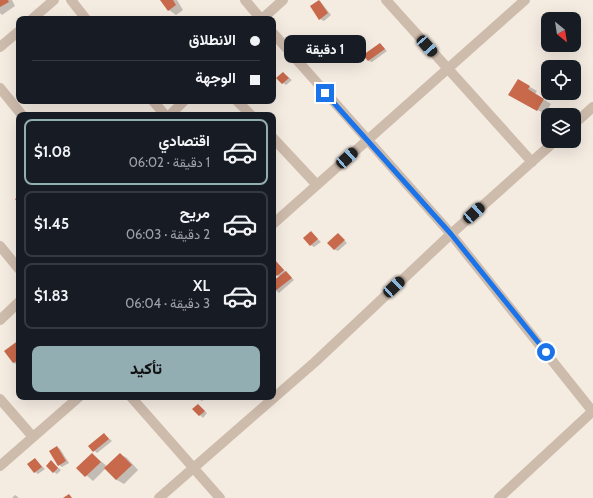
<!DOCTYPE html>
<html lang="ar">
<head>
<meta charset="utf-8">
<style>
	body { margin:0; font-family:Cabin,Vazirmatn,sans-serif; background:#242831; color:#f1f3f6; direction:rtl; height:100vh; display:flex; flex-direction:column; font-size:15px; white-space:nowrap }
	* { box-sizing:border-box; margin:0 }
	p { font-size:13px; color:#9ea1a6 }
	.icon { flex:none; width:22px; height:22px; fill:none; stroke:currentColor; stroke-width:2; stroke-linecap:round; stroke-linejoin:round }
	.map { position:relative; flex:1; overflow:hidden; direction:ltr }
	.sheet { position:absolute; left:16px; top:112px; width:260px; height:288px; display:flex; flex-direction:column; background:#171b24; border-radius:8px; box-shadow:0 4px 16px #0002; direction:rtl }
	.sheet>* { flex:none }
	.top-card { position:absolute; left:16px; top:16px; width:260px; height:88px; border-radius:8px; box-shadow:0 4px 16px #0002; direction:rtl; display:grid; align-content:center; height:88px; padding:0 16px; background:#171b24 }
	.needle { width:26px; rotate:150deg }
	.fabs { position:absolute; left:541px; top:12px; display:grid; gap:8px }
	.fabs a { display:grid; place-items:center; width:40px; height:40px; border-radius:8px; background:#171b24; box-shadow:0 4px 16px #0002; font-size:20px }
	.end { position:absolute; width:18px; height:18px; margin:-9px; border:5px solid #1a73e8; background:#fff; box-shadow:0 0 0 2px #fff }
	.from { border-radius:50% }
	.bubble { position:absolute; height:28px; border-radius:8px; background:#171b24; box-shadow:0 4px 16px #0002; font-size:13px; font-weight:800; line-height:28px; text-align:center; direction:rtl }
	.car { position:absolute; width:12px; height:24px; margin:-12px -6px; border-radius:5px; box-shadow:0 0 3px 1px #0007; background:linear-gradient(#222 24%,#8ab4d8 0 40%,#222 0 76%,#8ab4d8 0 86%,#222 0) }
	.top-card b { display:flex; align-items:center; gap:14px; height:38px; font-size:15px }
	.top-card b+b { border-top:1px solid #363941 }
	.top-card i { width:10px; height:10px; background:#f1f3f6 }
	ul { padding:7px 0 0; list-style:none }
	li { display:flex; align-items:center; gap:12px; height:66px; margin:0 8px 6px; padding:0 8px; border:2px solid #363941; border-radius:8px }
	li div { flex:1 }
	li b { display:block; font-size:15px }
	li em { font-style:normal; font-weight:800 }
	li.active { border-color:#92aeb2 }
	li>.icon { width:36px; height:36px; stroke-width:1.5 }
	.action { display:flex; gap:8px; margin-top:auto; padding:8px 16px }
	.action a { flex:1; height:46px; border-radius:8px; background:#92aeb2; color:#111; font-size:16px; font-weight:800; line-height:46px; text-align:center }
	.map>svg:first-child { display:block }
</style>
</head>
<body>
<div class="map">
<svg width="593" height="498" viewBox="0 0 593 498">
	<rect width="100%" height="100%" fill="#f4ebe1"/>
	<path fill="#0003" d="M0 0H12L15 6 2 15 0 13Z
		M161 0H177L183 10 176 15 169 10Z
		M320 1 331 15 324 21 320 19Z
		M380 44 387 51 372 62 369 61Z
		M283 73 292 80 286 85 283 83Z
		M518 80 537 91 535 94 551 104 545 114 510 95Z
		M311 232 321 242 314 247 311 245Z
		M338 234 347 243 338 251 334 249Z
		M274 260 294 280 279 293 273 288V282L280 277 273 270Z
		M19 342V366L14 363 6 351Z
		M195 397H208L202 401Z
		M198 405 207 413 203 418 194 409Z
		M104 434 112 441 97 453 90 446Z
		M57 447 60 449 69 463 62 467 59 465Z
		M92 454 108 467 120 454 127 458 138 470 124 484 117 480 106 468 93 481 78 468Z
		M35 459 45 469 38 474 35 472Z
		M51 462 61 470 57 474 54 472Z
		M15 495 18 497V498H12Z"/>
	<path fill="#c8694b" d="M0 0H8L9 2 0 7Z
		M160 0H173L176 5 168 11Z
		M319 0 328 13 319 20 310 6Z
		M380 43 385 49 368 61 363 55Z
		M283 72 289 78 282 84 276 78Z
		M518 79 530 86 528 89 544 99 537 111 508 95Z
		M19 196V205L15 199Z
		M311 231 318 239 310 246 303 238Z
		M338 233 345 240 334 250 327 243Z
		M274 259 284 270 277 276 273 272Z
		M286 271 292 278 275 291 273 281Z
		M19 340V360L13 363 4 351Z
		M198 404 205 411 199 416 192 409Z
		M104 433 109 439 93 452 88 446Z
		M57 446 66 461 58 466 49 451Z
		M92 453 101 462 85 477 76 468Z
		M120 453 132 465 116 480 104 468Z
		M35 458 42 467 34 473 27 464Z
		M51 460 58 468 53 473 46 466Z
		M69 494 72 498H63Z"/>
	<g fill="none" stroke-linecap="round" stroke-linejoin="round">
		<path stroke="#cdbbac" stroke-width="10" d="M71 0 86 19
			M245 0 261 19
			M386 0 532 162
			M32 19 54 0
			M262 19 283 0
			M273 33 451 234 593 412
			M0 47 19 31
			M0 88 22 115
			M153 101 165 115
			M237 101 251 115
			M170 115 184 101
			M574 124 593 107
			M273 138 317 185
			M273 224 525 0
			M0 246 19 269
			M0 320 19 302
			M131 397 220 498
			M0 399 33 437
			M0 466 79 397
			M159 498 315 362 451 234 555 141
			M499 498 593 411"/>
	</g>
	<g fill="none" stroke-linecap="round" stroke-linejoin="round">
		<path stroke="#1a73e8" stroke-width="5" d="M325 93 451 234 546 352"/>
	</g>
</svg>
<div class="fabs">
<a><svg class="needle" viewBox="-14 -14 28 28"><path d="M0-13l5 13h-10z" fill="#e53935"/><path d="M0 13l5-13h-10z" fill="#9ea1a6"/></svg></a>
<a><svg class="icon" aria-label="locate" viewBox="0 0 24 24"><circle cx="12" cy="12" r="6"/><path d="M12 2v4M12 18v4M2 12h4M18 12h4"/></svg></a>
<a><svg class="icon" aria-label="layers" viewBox="0 0 24 24"><path d="M12 4l9 5-9 5-9-5zM3 14l9 5 9-5"/></svg></a>
</div>
<i class="end from" style="left:546px;top:352px"></i>
<i class="end" style="left:325px;top:93px"></i>
<div class="bubble" style="left:284px;top:35px;width:82px">1 دقيقة</div>
<i class="car" style="left:427px;top:46px;rotate:138deg"></i>
<i class="car" style="left:347px;top:158px;rotate:48deg"></i>
<i class="car" style="left:474px;top:213px;rotate:48deg"></i>
<i class="car" style="left:394px;top:287px;rotate:47deg"></i>
<div class="top-card">
<b><i class="from"></i>الانطلاق</b>
<b><i></i>الوجهة</b>
</div>
<section class="sheet">
<ul>
<li class="active"><svg class="icon" aria-label="car" viewBox="0 0 24 24"><path d="M5 17H2v-5l4-1 3-4h7l3 4 3 1v5h-3M9 17h6M6 11h13"/><circle cx="7" cy="17" r="2"/><circle cx="17" cy="17" r="2"/></svg><div><b>اقتصادي</b><p>1 دقيقة · 06:02</p></div><em>$1.08</em></li>
<li><svg class="icon" aria-label="car" viewBox="0 0 24 24"><path d="M5 17H2v-5l4-1 3-4h7l3 4 3 1v5h-3M9 17h6M6 11h13"/><circle cx="7" cy="17" r="2"/><circle cx="17" cy="17" r="2"/></svg><div><b>مريح</b><p>2 دقيقة · 06:03</p></div><em>$1.45</em></li>
<li><svg class="icon" aria-label="car" viewBox="0 0 24 24"><path d="M5 17H2v-5l4-1 3-4h7l3 4 3 1v5h-3M9 17h6M6 11h13"/><circle cx="7" cy="17" r="2"/><circle cx="17" cy="17" r="2"/></svg><div><b>XL</b><p>3 دقيقة · 06:04</p></div><em>$1.83</em></li>
</ul>
<div class="action"><a>تأكيد</a></div>
</section>
</div>
</body>
</html>
